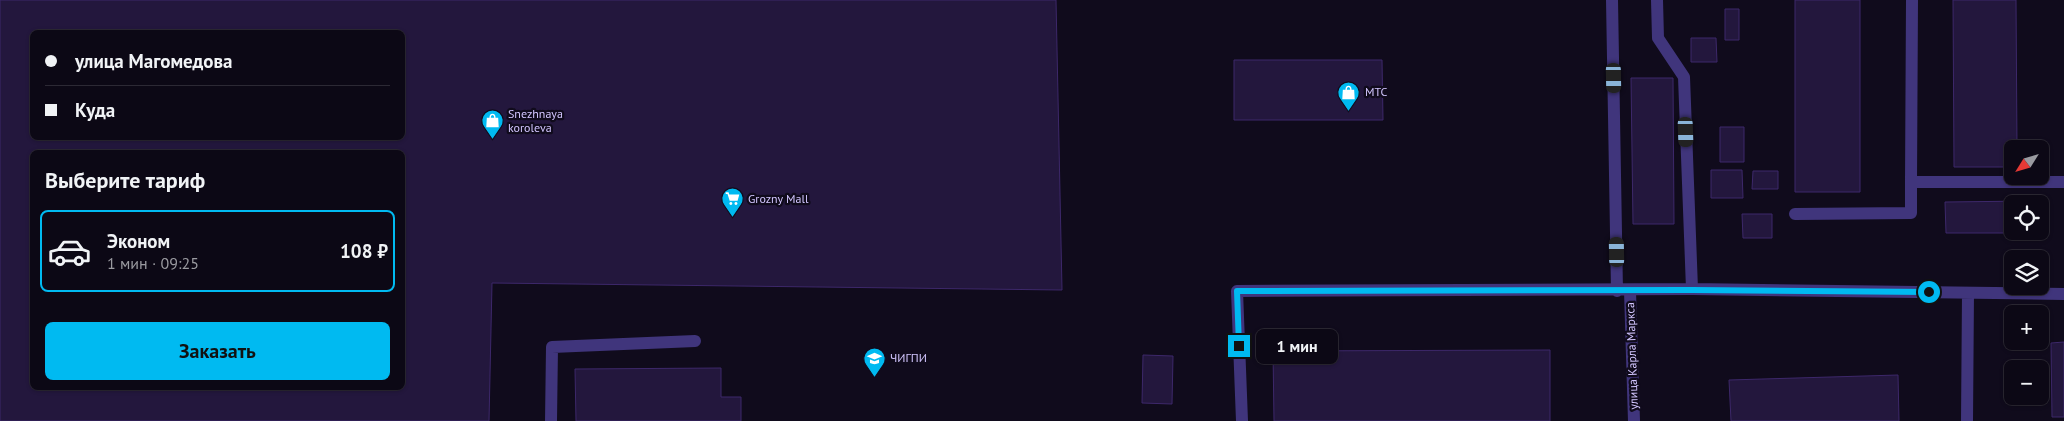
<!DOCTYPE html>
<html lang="ru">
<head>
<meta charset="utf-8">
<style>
	body { margin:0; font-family:"PT Sans",sans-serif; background:#1a1622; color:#f1f3f6; height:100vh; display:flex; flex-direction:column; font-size:19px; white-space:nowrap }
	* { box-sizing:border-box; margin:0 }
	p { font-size:16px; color:#9a9aa0 }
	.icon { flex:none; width:28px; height:28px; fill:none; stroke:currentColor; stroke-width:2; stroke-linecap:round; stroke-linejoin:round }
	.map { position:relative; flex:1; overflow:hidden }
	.details { position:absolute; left:30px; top:150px; width:375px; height:240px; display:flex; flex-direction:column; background:#0c0815; border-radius:8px; box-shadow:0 1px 4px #0004,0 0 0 1px #2c2934 }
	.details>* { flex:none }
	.top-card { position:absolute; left:30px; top:30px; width:375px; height:110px; border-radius:8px; box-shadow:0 1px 4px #0004,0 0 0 1px #2c2934; display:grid; align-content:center; height:110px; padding:0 15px; background:#0c0815 }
	.needle { width:32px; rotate:233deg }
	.tools { position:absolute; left:2004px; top:140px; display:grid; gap:10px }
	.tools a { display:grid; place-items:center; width:45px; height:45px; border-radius:8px; background:#0c0815; box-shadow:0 1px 4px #0004,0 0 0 1px #2c2934; font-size:25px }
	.end { position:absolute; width:22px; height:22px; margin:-11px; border:6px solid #00baf1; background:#111; box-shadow:0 0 0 2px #111 }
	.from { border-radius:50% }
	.bubble { position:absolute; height:35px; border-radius:8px; background:#0c0815; box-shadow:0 1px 4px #0004,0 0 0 1px #2c2934; font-size:16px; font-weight:700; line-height:35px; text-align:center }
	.car { position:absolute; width:15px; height:30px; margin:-15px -8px; border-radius:6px; box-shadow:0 0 4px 1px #0007; background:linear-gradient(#222 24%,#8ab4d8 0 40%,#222 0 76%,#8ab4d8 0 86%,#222 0) }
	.top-card b { display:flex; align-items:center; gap:18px; height:48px; font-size:19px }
	.top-card b+b { border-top:1px solid #2c2934 }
	.top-card i { width:12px; height:12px; background:#f1f3f6 }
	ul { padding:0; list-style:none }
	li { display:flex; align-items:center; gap:15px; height:82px; margin:0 10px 8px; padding:0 5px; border:2px solid transparent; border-radius:8px }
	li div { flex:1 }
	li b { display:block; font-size:19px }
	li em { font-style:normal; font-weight:700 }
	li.on { border-color:#00baf1 }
	li>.icon { width:45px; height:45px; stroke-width:1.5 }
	h2 { padding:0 15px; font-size:22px; line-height:60px }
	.primary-button { display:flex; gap:10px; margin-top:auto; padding:10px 15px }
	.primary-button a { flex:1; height:58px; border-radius:8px; background:#00baf1; color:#111; font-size:20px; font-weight:700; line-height:58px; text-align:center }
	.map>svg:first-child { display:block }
</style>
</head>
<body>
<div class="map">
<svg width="2064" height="421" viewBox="0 0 2064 421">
	<rect width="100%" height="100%" fill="#100b1c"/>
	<path fill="#23173d" stroke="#3d286a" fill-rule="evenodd" d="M0 0H1056L1062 290 492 283 489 421H0ZM32 32H402V138H32ZM32 152H402V388H32Z
		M1795 0H1860V192H1795Z
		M1953 0H2016L2017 149H2012V167H1954Z
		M1725 9H1739V40H1725Z
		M1691 38H1716L1717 62H1691Z
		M1234 60H1382L1383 120H1234Z
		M1631 78H1673L1674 224H1633Z
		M1720 127H1744V162H1720Z
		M1711 170H1742L1743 198H1711Z
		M1753 171H1778V189H1752Z
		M2029 201V204H2012V231H2029V233H1946L1945 202Z
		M1742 214H1772V238H1743Z
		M2064 342V417H2052L2051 343Z
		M1550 350V421H1274L1273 351Z
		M1143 355 1173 356 1172 404 1142 403Z
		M721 368V397H741V421H576L575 369Z
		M1898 375 1899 421H1731L1729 380Z"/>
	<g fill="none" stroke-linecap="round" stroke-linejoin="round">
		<path stroke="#40357c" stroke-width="12" d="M1612 0 1617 291
			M1657 0 1658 38 1684 77 1692 289
			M1912 0 1911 182H2064
			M1795 214 1911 213V182
			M1630 291 1634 421
			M551 421 552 347 695 341
			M1242 421 1237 291 1692 289 2064 294
			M1967 421 1968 293"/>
	</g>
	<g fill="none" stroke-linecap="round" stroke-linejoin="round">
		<path stroke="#00baf1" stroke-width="6" d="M1239 346 1237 291 1692 290 1929 292"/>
	</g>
	<defs>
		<symbol id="shop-pin" viewBox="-11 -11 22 30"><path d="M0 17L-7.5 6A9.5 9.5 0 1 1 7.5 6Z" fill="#00baf1" stroke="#100b1c"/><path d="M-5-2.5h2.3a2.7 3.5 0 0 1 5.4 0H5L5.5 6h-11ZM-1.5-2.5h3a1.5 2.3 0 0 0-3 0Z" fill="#fff"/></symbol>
		<symbol id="supermarket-pin" viewBox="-11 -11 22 30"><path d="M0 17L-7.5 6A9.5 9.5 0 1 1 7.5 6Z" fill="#00baf1" stroke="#100b1c"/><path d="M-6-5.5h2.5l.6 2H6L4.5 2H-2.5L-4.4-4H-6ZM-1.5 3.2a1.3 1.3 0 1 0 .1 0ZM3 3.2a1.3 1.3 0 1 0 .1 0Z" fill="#fff"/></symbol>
		<symbol id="university-pin" viewBox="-11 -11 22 30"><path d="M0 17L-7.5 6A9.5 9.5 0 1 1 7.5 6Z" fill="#00baf1" stroke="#100b1c"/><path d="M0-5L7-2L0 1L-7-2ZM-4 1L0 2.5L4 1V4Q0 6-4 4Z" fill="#fff"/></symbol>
	</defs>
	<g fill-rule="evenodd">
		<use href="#shop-pin" x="1336" y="80" width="25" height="34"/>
		<use href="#shop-pin" x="480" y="108" width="25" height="34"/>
		<use href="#supermarket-pin" x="720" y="186" width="25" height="34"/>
		<use href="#university-pin" x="862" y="346" width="25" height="34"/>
	</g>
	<g text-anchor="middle" stroke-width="4.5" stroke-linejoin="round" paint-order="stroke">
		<g font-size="12" fill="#d3c6ff" stroke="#100b1c" text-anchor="start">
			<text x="1365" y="96">МТС</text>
			<text x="508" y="118">Snezhnaya<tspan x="508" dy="14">koroleva</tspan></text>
			<text x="748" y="203">Grozny Mall</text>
			<text x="890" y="362">ЧИГПИ</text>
		</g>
		<g font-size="12" fill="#d3c6ff" stroke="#100b1c">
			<text transform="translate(1632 356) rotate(-92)" y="4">улица Карла Маркса</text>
		</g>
	</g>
</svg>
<div class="tools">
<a><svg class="needle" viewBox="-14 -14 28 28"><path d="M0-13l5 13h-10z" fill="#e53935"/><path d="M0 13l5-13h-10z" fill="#9a9aa0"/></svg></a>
<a><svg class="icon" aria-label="locate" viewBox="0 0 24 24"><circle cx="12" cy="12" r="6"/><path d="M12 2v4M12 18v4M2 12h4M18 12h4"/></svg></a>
<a><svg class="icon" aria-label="layers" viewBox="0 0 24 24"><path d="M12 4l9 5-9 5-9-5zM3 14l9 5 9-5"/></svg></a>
<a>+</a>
<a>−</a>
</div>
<i class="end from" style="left:1929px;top:292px"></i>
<i class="end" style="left:1239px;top:346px"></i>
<div class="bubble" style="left:1256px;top:329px;width:82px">1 мин</div>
<i class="car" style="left:1614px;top:78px;rotate:179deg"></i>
<i class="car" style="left:1686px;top:132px;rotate:178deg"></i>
<i class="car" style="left:1617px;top:252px;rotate:359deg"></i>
<div class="top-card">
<b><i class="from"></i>улица Магомедова</b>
<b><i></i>Куда</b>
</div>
<section class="details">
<h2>Выберите тариф</h2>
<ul>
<li class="on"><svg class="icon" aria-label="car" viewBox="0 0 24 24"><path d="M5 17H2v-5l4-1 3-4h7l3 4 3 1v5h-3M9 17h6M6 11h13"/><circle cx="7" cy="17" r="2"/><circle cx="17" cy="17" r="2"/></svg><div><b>Эконом</b><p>1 мин · 09:25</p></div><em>108 ₽</em></li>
</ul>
<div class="primary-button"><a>Заказать</a></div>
</section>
</div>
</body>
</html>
